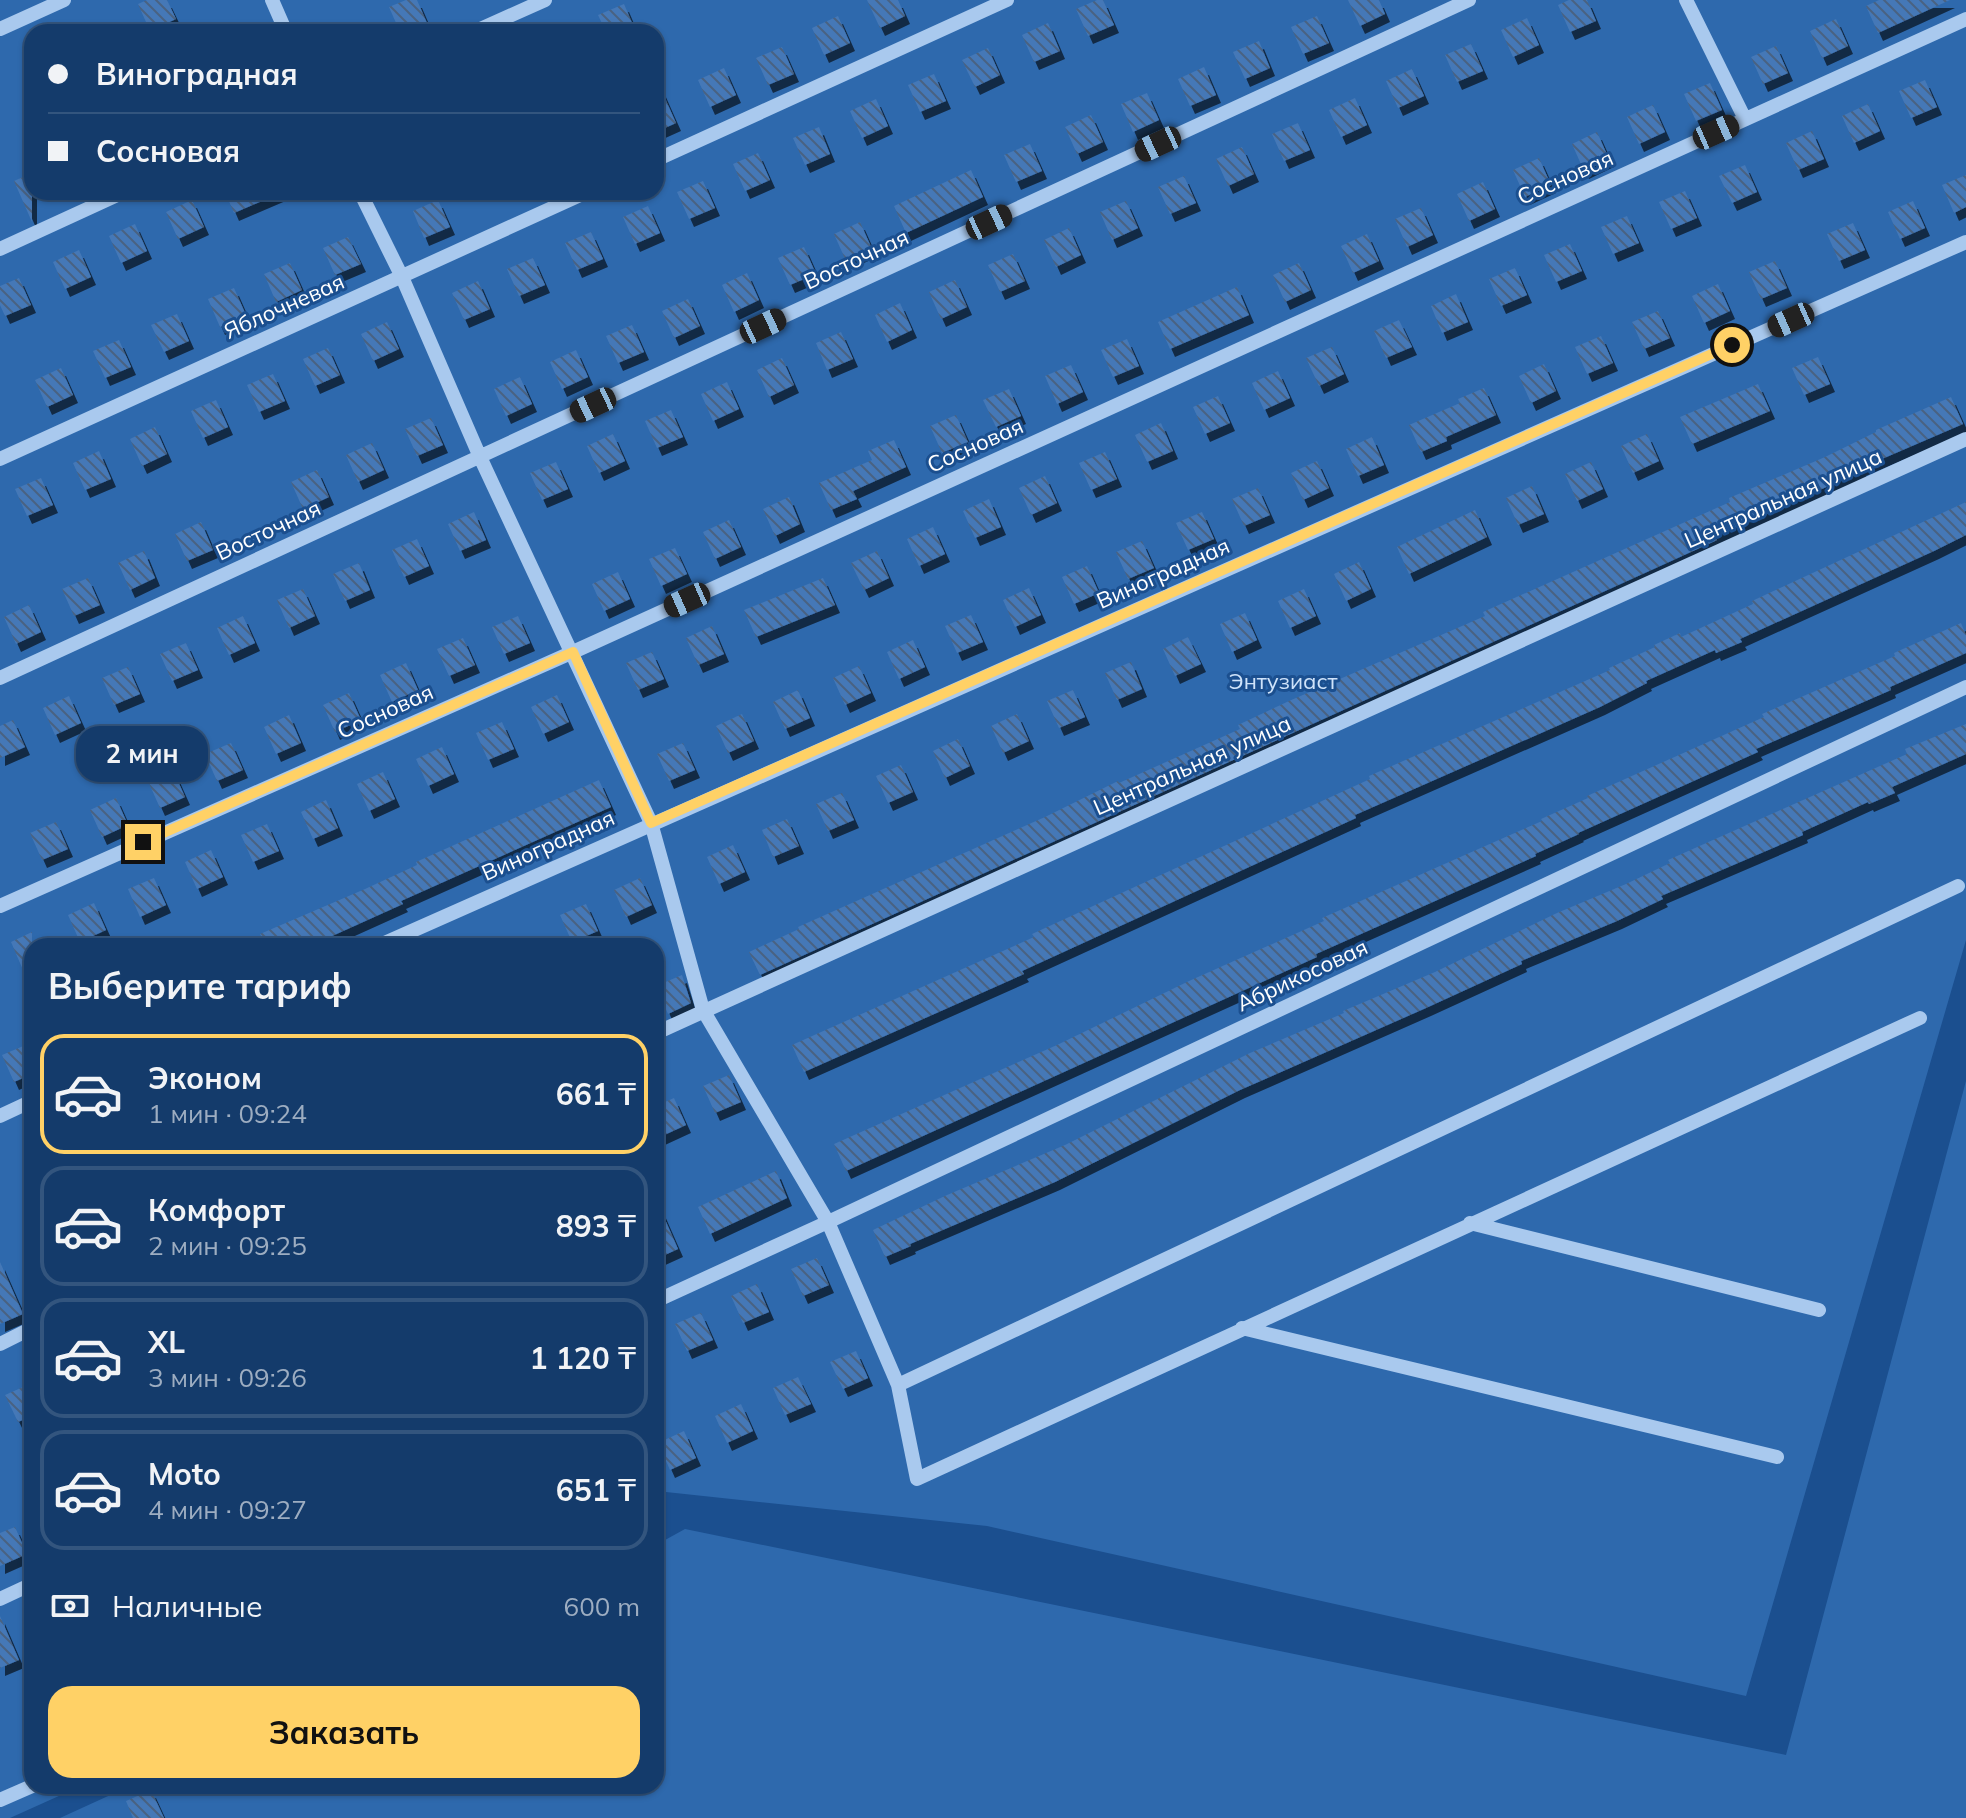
<!DOCTYPE html>
<html lang="ru">
<head>
<meta charset="utf-8">
<style>
	body { margin:0; font-family:Mulish,sans-serif; background:#214673; color:#f1f3f6; height:100vh; display:flex; flex-direction:column; font-size:30px; white-space:nowrap }
	* { box-sizing:border-box; margin:0 }
	p { font-size:26px; color:#9dadc1 }
	.icon { flex:none; width:44px; height:44px; fill:none; stroke:currentColor; stroke-width:2; stroke-linecap:round; stroke-linejoin:round }
	.map { position:relative; flex:1; overflow:hidden }
	.details { position:absolute; left:24px; top:938px; width:640px; height:856px; display:flex; flex-direction:column; background:#143b6b; border-radius:24px; box-shadow:0 2px 6px #0004,0 0 0 2px #33557e }
	.details>* { flex:none }
	.hud { position:absolute; left:24px; top:24px; width:640px; height:176px; border-radius:24px; box-shadow:0 2px 6px #0004,0 0 0 2px #33557e; display:grid; align-content:center; height:176px; padding:0 24px; background:#143b6b }
	.end { position:absolute; width:36px; height:36px; margin:-18px; border:10px solid #ffd166; background:#111; box-shadow:0 0 0 4px #111 }
	.from { border-radius:50% }
	.bubble { position:absolute; height:56px; border-radius:24px; background:#143b6b; box-shadow:0 2px 6px #0004,0 0 0 2px #33557e; font-size:26px; font-weight:700; line-height:56px; text-align:center }
	.car { position:absolute; width:24px; height:48px; margin:-24px -12px; border-radius:10px; box-shadow:0 0 6px 2px #0007; background:linear-gradient(#222 24%,#8ab4d8 0 40%,#222 0 76%,#8ab4d8 0 86%,#222 0) }
	.hud b { display:flex; align-items:center; gap:28px; height:76px; font-size:30px }
	.hud b+b { border-top:2px solid #33557e }
	.hud i { width:20px; height:20px; background:#f1f3f6 }
	ul { padding:0; list-style:none }
	li { display:flex; align-items:center; gap:24px; height:120px; margin:0 16px 12px; padding:0 8px; border:4px solid #33557e; border-radius:24px }
	li div { flex:1 }
	li b { display:block; font-size:30px }
	li em { font-style:normal; font-weight:700 }
	li.selected { border-color:#ffd166 }
	li>.icon { width:72px; height:72px; stroke-width:1.5 }
	h2 { padding:0 24px; font-size:36px; line-height:96px }
	.pay { display:flex; align-items:center; gap:20px; height:88px; padding:0 24px; font-size:30px }
	.pay p { margin-inline-start:auto }
	.cta { display:flex; gap:16px; margin-top:auto; padding:16px 24px }
	.cta a { flex:1; height:92px; border-radius:24px; background:#ffd166; color:#111; font-size:32px; font-weight:700; line-height:92px; text-align:center }
	.map>svg:first-child { display:block }
</style>
</head>
<body>
<div class="map">
<svg width="1966" height="1818" viewBox="0 0 1966 1818">
	<defs>
		<pattern id="building-back-hatch" width="6" height="6" patternUnits="userSpaceOnUse" patternTransform="scale(2)"><rect width="6" height="6" fill="#4478b7"/><path d="M-1 5l2 2M0 0l6 6M5-1l2 2" fill="none" stroke="#486282"/></pattern>
		<filter id="shadow"><feDropShadow dx="5" dy="8" stdDeviation="0" flood-color="#0009"/></filter>
	</defs>
	<rect width="100%" height="100%" fill="#1b4f8f"/>
	<path fill="#2e69ad" fill-rule="evenodd" d="M0 0H1966V940L1746 1696 987 1526 666 1492 656 1497V946H32V1786H81L10 1818H0ZM32 32H656V192H32Z
		M1966 1081V1818H60L130 1786H656V1545L685 1529 1786 1755Z"/>
	<path fill="url(#building-back-hatch)" filter="url(#shadow)" d="M147 0H167L176 19 150 31 138 4Z
		M406 0H417L427 23 407 32H400L389 7Z
		M867 0H898L905 16 880 28Z
		M1097 0H1103L1114 25 1088 36 1076 9Z
		M1348 0H1379L1385 14 1360 26Z
		M1569 0H1587L1596 21 1570 32 1558 5Z
		M1879 0H1950L1878 33 1866 6Z
		M624 4 636 32H606L598 15Z
		M838 16 850 43 824 55 812 28Z
		M1317 16 1329 43 1303 54 1291 27Z
		M1527 18 1539 45 1513 57 1501 30Z
		M1836 19 1848 46 1822 58 1810 31Z
		M1048 23 1060 51 1034 62 1022 35Z
		M1259 41 1270 68 1245 79 1233 52Z
		M1471 44 1483 71 1457 82 1445 55Z
		M1776 46 1788 73 1763 84 1751 57Z
		M782 47 794 74 768 85 756 58Z
		M988 48 1000 75 975 87 962 60Z
		M1204 67 1216 95 1190 106 1178 79Z
		M724 68 736 95 710 107 698 80Z
		M1412 69 1424 96 1398 108 1386 81Z
		M934 74 946 101 920 112 908 85Z
		M656 78 676 123 656 132Z
		M1925 80 1937 107 1911 118 1899 91Z
		M1710 83 1722 110 1696 121 1684 94Z
		M1147 93 1159 120 1133 132 1121 104Z
		M1355 98 1367 125 1341 137 1329 110Z
		M876 99 888 126 862 138 850 111Z
		M1868 104 1880 131 1854 143 1842 116Z
		M1653 105 1665 132 1639 144 1627 117Z
		M1091 115 1103 142 1077 154 1065 127Z
		M1298 123 1310 150 1284 161 1272 134Z
		M819 127 830 154 805 165 793 138Z
		M1812 131 1824 159 1798 170 1786 143Z
		M1597 132 1609 159 1584 171 1572 144Z
		M1030 144 1042 171 1016 182 1004 155Z
		M1242 147 1254 174 1228 186 1216 159Z
		M758 153 770 180 745 191 733 164Z
		M1539 158 1551 185 1525 197 1513 170Z
		M1745 165 1757 192 1732 203 1719 176Z
		M971 170 983 197 906 233 894 206Z
		M32 173V222L14 181Z
		M1966 175V207L1954 213 1942 185Z
		M1184 176 1196 203 1170 214 1158 187Z
		M703 181 715 208 689 219 677 192Z
		M1483 182 1495 209 1469 221 1457 194Z
		M1685 191 1697 218 1671 229 1659 202Z
		M225 192H283L234 213Z
		M192 200 204 227 178 239 166 212Z
		M438 200 450 227 424 238 413 211Z
		M1126 201 1138 228 1112 240 1100 212Z
		M1913 201 1925 228 1900 239 1888 212Z
		M648 206 660 233 635 244 623 217Z
		M1421 208 1433 235 1407 247 1395 219Z
		M1627 216 1639 243 1613 254 1601 227Z
		M860 222 872 249 846 261 834 234Z
		M1853 223 1865 250 1839 261 1827 234Z
		M135 224 147 251 121 263 109 236Z
		M1069 228 1081 255 1056 267 1044 240Z
		M591 232 603 259 577 270 565 243Z
		M1367 234 1379 261 1353 273 1341 246Z
		M348 237 361 264 335 275 323 248Z
		M1570 244 1582 271 1556 282 1544 255Z
		M804 247 816 274 790 285 778 258Z
		M79 250 91 277 65 289 53 262Z
		M1013 254 1025 281 1000 292 988 265Z
		M533 258 545 285 519 296 507 269Z
		M1775 261 1787 288 1761 299 1749 272Z
		M290 263 302 290 276 302 264 274Z
		M1299 263 1311 290 1285 302 1273 275Z
		M1515 268 1527 295 1501 306 1489 279Z
		M747 273 759 300 734 312 722 285Z
		M19 278 31 305 5 316 0 305V286Z
		M955 280 967 307 941 319 929 292Z
		M478 281 490 309 464 320 452 293Z
		M1718 284 1730 311 1704 323 1692 296Z
		M1237 287 1249 315 1170 349 1158 322Z
		M234 288 246 315 220 327 208 299Z
		M1456 294 1468 322 1442 333 1431 306Z
		M688 299 700 326 674 338 662 311Z
		M900 303 912 330 887 342 875 315Z
		M1658 311 1670 338 1644 349 1632 322Z
		M177 314 189 341 164 352 151 325Z
		M1399 320 1412 347 1386 358 1374 331Z
		M387 322 399 349 373 361 361 334Z
		M632 325 644 352 618 363 606 336Z
		M841 332 853 359 827 370 816 343Z
		M1601 336 1613 363 1587 374 1575 347Z
		M1127 339 1139 366 1113 377 1101 350Z
		M119 340 131 367 105 378 93 351Z
		M1332 347 1344 374 1319 386 1306 358Z
		M328 348 340 375 315 386 303 359Z
		M576 350 588 377 562 389 550 362Z
		M1818 357 1830 384 1804 395 1792 368Z
		M782 358 794 385 769 397 757 370Z
		M1544 364 1556 391 1531 403 1519 376Z
		M1071 365 1083 392 1057 404 1045 376Z
		M61 368 73 395 47 407 35 380Z
		M1278 371 1290 398 1264 410 1252 383Z
		M273 374 285 401 259 412 247 385Z
		M520 377 532 404 506 416 494 389Z
		M727 382 739 409 713 421 701 394Z
		M1758 384 1770 411 1692 444 1680 417Z
		M1484 388 1496 415 1446 437 1447 441 1421 452 1409 425 1460 403 1458 399Z
		M1009 389 1021 416 996 427 983 400Z
		M1218 396 1230 423 1205 434 1193 407Z
		M1951 397 1963 424 1861 468 1862 471 1715 537 1717 540 1669 562 760 975 749 952 799 929 798 927 1045 817 1118 781 1119 783 1240 729 1238 725 1289 701 1485 616 1483 612 1730 502 1729 498 1825 457 1876 432V430Z
		M216 400 228 427 203 438 191 411Z
		M671 410 683 437 657 448 645 421Z
		M956 415 968 442 942 453 930 426Z
		M431 418 443 445 417 456 405 429Z
		M1161 423 1173 451 1147 462 1135 435Z
		M155 427 167 454 142 466 130 439Z
		M613 434 625 461 599 473 587 446Z
		M1647 434 1659 461 1633 473 1621 446Z
		M1372 437 1384 465 1358 476 1346 449Z
		M894 440 906 467 853 491 857 499 831 510 819 483 872 460 868 451Z
		M372 443 384 470 358 482 346 455Z
		M99 451 111 479 85 490 73 463Z
		M1105 452 1117 479 1091 490 1079 463Z
		M1317 461 1329 488 1303 500 1291 473Z
		M556 462 568 489 542 500 530 473Z
		M1591 462 1603 489 1577 501 1565 474Z
		M317 470 329 497 303 509 291 482Z
		M1045 476 1057 503 1031 515 1019 488Z
		M41 478 53 505 27 516 15 489Z
		M1532 486 1544 514 1518 525 1506 498Z
		M1258 488 1270 515 1244 526 1232 499Z
		M789 497 800 524 775 536 763 509Z
		M989 499 1001 527 975 538 963 511Z
		M1966 502V535L1934 551 1740 639 1742 642 1716 653 1715 650 1646 681 1647 683 1600 707 1355 815 1356 818 1022 971 1024 974 804 1072 792 1045 1034 937 1032 934 1370 779 1369 776 1610 670 1609 668 1655 647 1654 645 1680 633 1681 637 1753 604 1752 601Z
		M1475 510 1487 537 1409 574 1397 547Z
		M474 512 486 540 460 551 448 524Z
		M1202 512 1214 539 1188 550 1176 523Z
		M729 520 741 547 715 559 703 532Z
		M201 522 213 550 187 561 175 534Z
		M933 527 945 554 919 566 907 539Z
		M417 539 429 566 404 577 392 550Z
		M1142 541 1154 568 1128 579 1116 552Z
		M675 548 687 574 661 586 649 559Z
		M144 551 155 578 130 590 118 563Z
		M877 551 889 578 864 590 851 563Z
		M1359 562 1371 589 1346 601 1334 574Z
		M359 563 370 590 345 601 333 574Z
		M1087 566 1099 593 1074 604 1062 577Z
		M618 572 630 599 604 611 592 584Z
		M88 578 100 605 74 616 62 589Z
		M823 578 835 605 756 637 744 610Z
		M1029 588 1041 615 1015 627 1003 600Z
		M303 589 315 616 289 628 277 600Z
		M1304 589 1316 616 1290 628 1278 601Z
		M29 605 41 632 16 644 4 617Z
		M1245 613 1257 640 1232 652 1220 624Z
		M971 615 983 642 957 653 945 626Z
		M243 616 255 643 229 655 217 628Z
		M518 616 530 643 504 654 492 627Z
		M1961 623 1966 635V653L1890 687 1891 690 1756 749 1758 752 1578 833 1579 834 1535 854 1536 856 1316 954 1317 957 846 1171 834 1144 1057 1045 1189 981 1324 921 1322 918 1542 821 1541 819 1588 798 1587 796 1764 717 1762 714 1895 656 1894 653Z
		M712 626 724 654 698 665 686 638Z
		M1188 637 1201 664 1175 676 1163 649Z
		M463 638 475 665 449 676 437 649Z
		M913 640 925 667 899 679 887 652Z
		M186 643 198 670 172 681 160 654Z
		M652 652 664 679 638 690 626 663Z
		M1131 662 1142 689 1117 700 1105 673Z
		M406 663 418 690 392 702 380 675Z
		M859 666 871 693 845 705 833 678Z
		M128 667 140 694 114 705 102 678Z
		M798 690 810 718 785 729 773 702Z
		M1073 690 1085 717 1059 728 1047 701Z
		M349 693 361 720 335 732 323 705Z
		M557 695 569 722 543 734 531 707Z
		M69 696 81 723 55 735 43 708Z
		M742 714 754 741 728 753 716 726Z
		M1017 714 1029 741 1003 753 991 726Z
		M289 715 301 743 276 754 264 727Z
		M13 720 25 747 0 758V726Z
		M502 722 514 749 488 760 476 733Z
		M1966 724V754L1892 787 1895 793 1869 804 1868 802 1802 832 1803 835 1661 896 1663 899 1617 921 1521 961 1522 964 1426 1008 1240 1090 1055 1182 910 1244 911 1246 885 1257 873 1230 947 1195 1065 1145 1250 1053 1344 1013 1343 1011 1435 972 1557 913 1626 884 1670 863 1668 860 1907 754 1905 749Z
		M958 739 970 766 945 778 933 751Z
		M231 743 243 770 217 781 205 754Z
		M683 743 695 770 669 781 657 754Z
		M442 747 454 774 428 786 416 759Z
		M901 765 913 792 888 803 876 776Z
		M173 770 185 797 160 808 148 781Z
		M383 772 395 799 369 811 357 784Z
		M599 780 611 807 401 901 403 904 310 946H266L260 934 365 889 417 865 416 862Z
		M842 793 854 820 828 831 816 804Z
		M116 798 128 825 102 837 90 810Z
		M326 800 338 828 313 839 301 812Z
		M787 819 799 846 773 857 762 830Z
		M56 822 68 849 42 860 30 833Z
		M267 824 279 851 253 862 241 835Z
		M733 845 745 872 719 884 707 857Z
		M211 850 223 877 197 889 185 862Z
		M154 878 166 905 140 917 128 889Z
		M640 878 652 905 626 917 614 890Z
		M94 903 106 930 80 942 68 915Z
		M586 904 598 931 572 942 560 915Z
		M32 932V991L11 942Z
		M682 975 691 1003 668 1014 656 986Z
		M28 1044 32 1052V1074L14 1082 2 1055Z
		M729 1075 741 1102 715 1113 703 1086Z
		M674 1098 686 1125 660 1137 656 1128V1106Z
		M776 1171 787 1198 710 1234 698 1207Z
		M656 1199 678 1249 656 1259Z
		M817 1258 829 1285 803 1296 791 1269Z
		M0 1262 23 1314 0 1324Z
		M757 1284 769 1312 743 1323 731 1296Z
		M701 1313 713 1340 687 1351 675 1324Z
		M856 1351 868 1378 843 1389 830 1362Z
		M798 1377 811 1404 785 1415 773 1388Z
		M32 1383V1416L18 1422 5 1395Z
		M741 1404 753 1431 727 1443 715 1416Z
		M684 1431 696 1458 670 1470 658 1443Z
		M15 1527 27 1554 0 1566V1533Z
		M0 1616 19 1660 0 1668Z
		M151 1790 164 1818H133L126 1801Z"/>
	<g fill="none" stroke-linecap="round" stroke-linejoin="round">
		<path stroke="#a9c9ee" stroke-width="14" d="M272 0 286 32
			M1686 0 1745 119
			M0 29 64 0
			M474 32 545 0
			M656 160 1007 0
			M360 192 402 277 480 457 651 823 703 1010 828 1222 898 1385 917 1479 1920 1018
			M0 249 124 192
			M0 459 587 192
			M0 678 1469 0
			M0 906 573 652 1966 19
			M378 946 1966 242
			M656 1033 1966 439
			M0 1116 32 1101
			M1470 1223 1819 1310
			M656 1301 828 1222 1966 687
			M1242 1328 1777 1457
			M0 1344 32 1328
			M898 1385 1958 886
			M0 1599 32 1584
			M0 1800 32 1786"/>
	</g>
	<g fill="none" stroke-linecap="round" stroke-linejoin="round">
		<path stroke="#ffd166" stroke-width="10" d="M143 842 573 652 651 823 1732 345"/>
	</g>
	<g text-anchor="middle" stroke-width="6" stroke-linejoin="round" paint-order="stroke">
		<g font-size="22" fill="#fff" stroke="#1b4f8f">
			<text transform="translate(1565 177) rotate(-24)" y="8">Сосновая</text>
			<text transform="translate(856 259) rotate(-25)" y="8">Восточная</text>
			<text transform="translate(284 306) rotate(-24)" y="8">Яблочневая</text>
			<text transform="translate(975 445) rotate(-24)" y="8">Сосновая</text>
			<text transform="translate(1783 498) rotate(-24)" y="8">Центральная улица</text>
			<text transform="translate(268 530) rotate(-25)" y="8">Восточная</text>
			<text transform="translate(1163 573) rotate(-24)" y="8">Виноградная</text>
			<text transform="translate(385 711) rotate(-24)" y="8">Сосновая</text>
			<text transform="translate(1192 765) rotate(-24)" y="8">Центральная улица</text>
			<text transform="translate(548 845) rotate(-24)" y="8">Виноградная</text>
			<text transform="translate(1302 975) rotate(-25)" y="8">Абрикосовая</text>
		</g>
		<g font-size="22" fill="#cfe3fa" stroke="#1b4f8f">
			<text x="1283" y="689">Энтузиаст</text>
		</g>
	</g>
</svg>
<i class="end from" style="left:1732px;top:345px"></i>
<i class="end" style="left:143px;top:842px"></i>
<div class="bubble" style="left:76px;top:726px;width:132px">2 мин</div>
<i class="car" style="left:1716px;top:132px;rotate:66deg"></i>
<i class="car" style="left:1158px;top:144px;rotate:245deg"></i>
<i class="car" style="left:989px;top:222px;rotate:65deg"></i>
<i class="car" style="left:1791px;top:320px;rotate:246deg"></i>
<i class="car" style="left:763px;top:326px;rotate:65deg"></i>
<i class="car" style="left:593px;top:405px;rotate:245deg"></i>
<i class="car" style="left:687px;top:600px;rotate:246deg"></i>
<div class="hud">
<b><i class="from"></i>Виноградная</b>
<b><i></i>Сосновая</b>
</div>
<section class="details">
<h2>Выберите тариф</h2>
<ul>
<li class="selected"><svg class="icon" aria-label="car" viewBox="0 0 24 24"><path d="M5 17H2v-5l4-1 3-4h7l3 4 3 1v5h-3M9 17h6M6 11h13"/><circle cx="7" cy="17" r="2"/><circle cx="17" cy="17" r="2"/></svg><div><b>Эконом</b><p>1 мин · 09:24</p></div><em>661 ₸</em></li>
<li><svg class="icon" aria-label="car" viewBox="0 0 24 24"><path d="M5 17H2v-5l4-1 3-4h7l3 4 3 1v5h-3M9 17h6M6 11h13"/><circle cx="7" cy="17" r="2"/><circle cx="17" cy="17" r="2"/></svg><div><b>Комфорт</b><p>2 мин · 09:25</p></div><em>893 ₸</em></li>
<li><svg class="icon" aria-label="car" viewBox="0 0 24 24"><path d="M5 17H2v-5l4-1 3-4h7l3 4 3 1v5h-3M9 17h6M6 11h13"/><circle cx="7" cy="17" r="2"/><circle cx="17" cy="17" r="2"/></svg><div><b>XL</b><p>3 мин · 09:26</p></div><em>1 120 ₸</em></li>
<li><svg class="icon" aria-label="car" viewBox="0 0 24 24"><path d="M5 17H2v-5l4-1 3-4h7l3 4 3 1v5h-3M9 17h6M6 11h13"/><circle cx="7" cy="17" r="2"/><circle cx="17" cy="17" r="2"/></svg><div><b>Moto</b><p>4 мин · 09:27</p></div><em>651 ₸</em></li>
</ul>
<div class="pay"><svg class="icon" aria-label="cash" viewBox="0 0 24 24"><path d="M3 7h18v10H3z"/><circle cx="12" cy="12" r="2"/></svg>Наличные<p>600 m</p></div>
<div class="cta"><a>Заказать</a></div>
</section>
</div>
</body>
</html>
